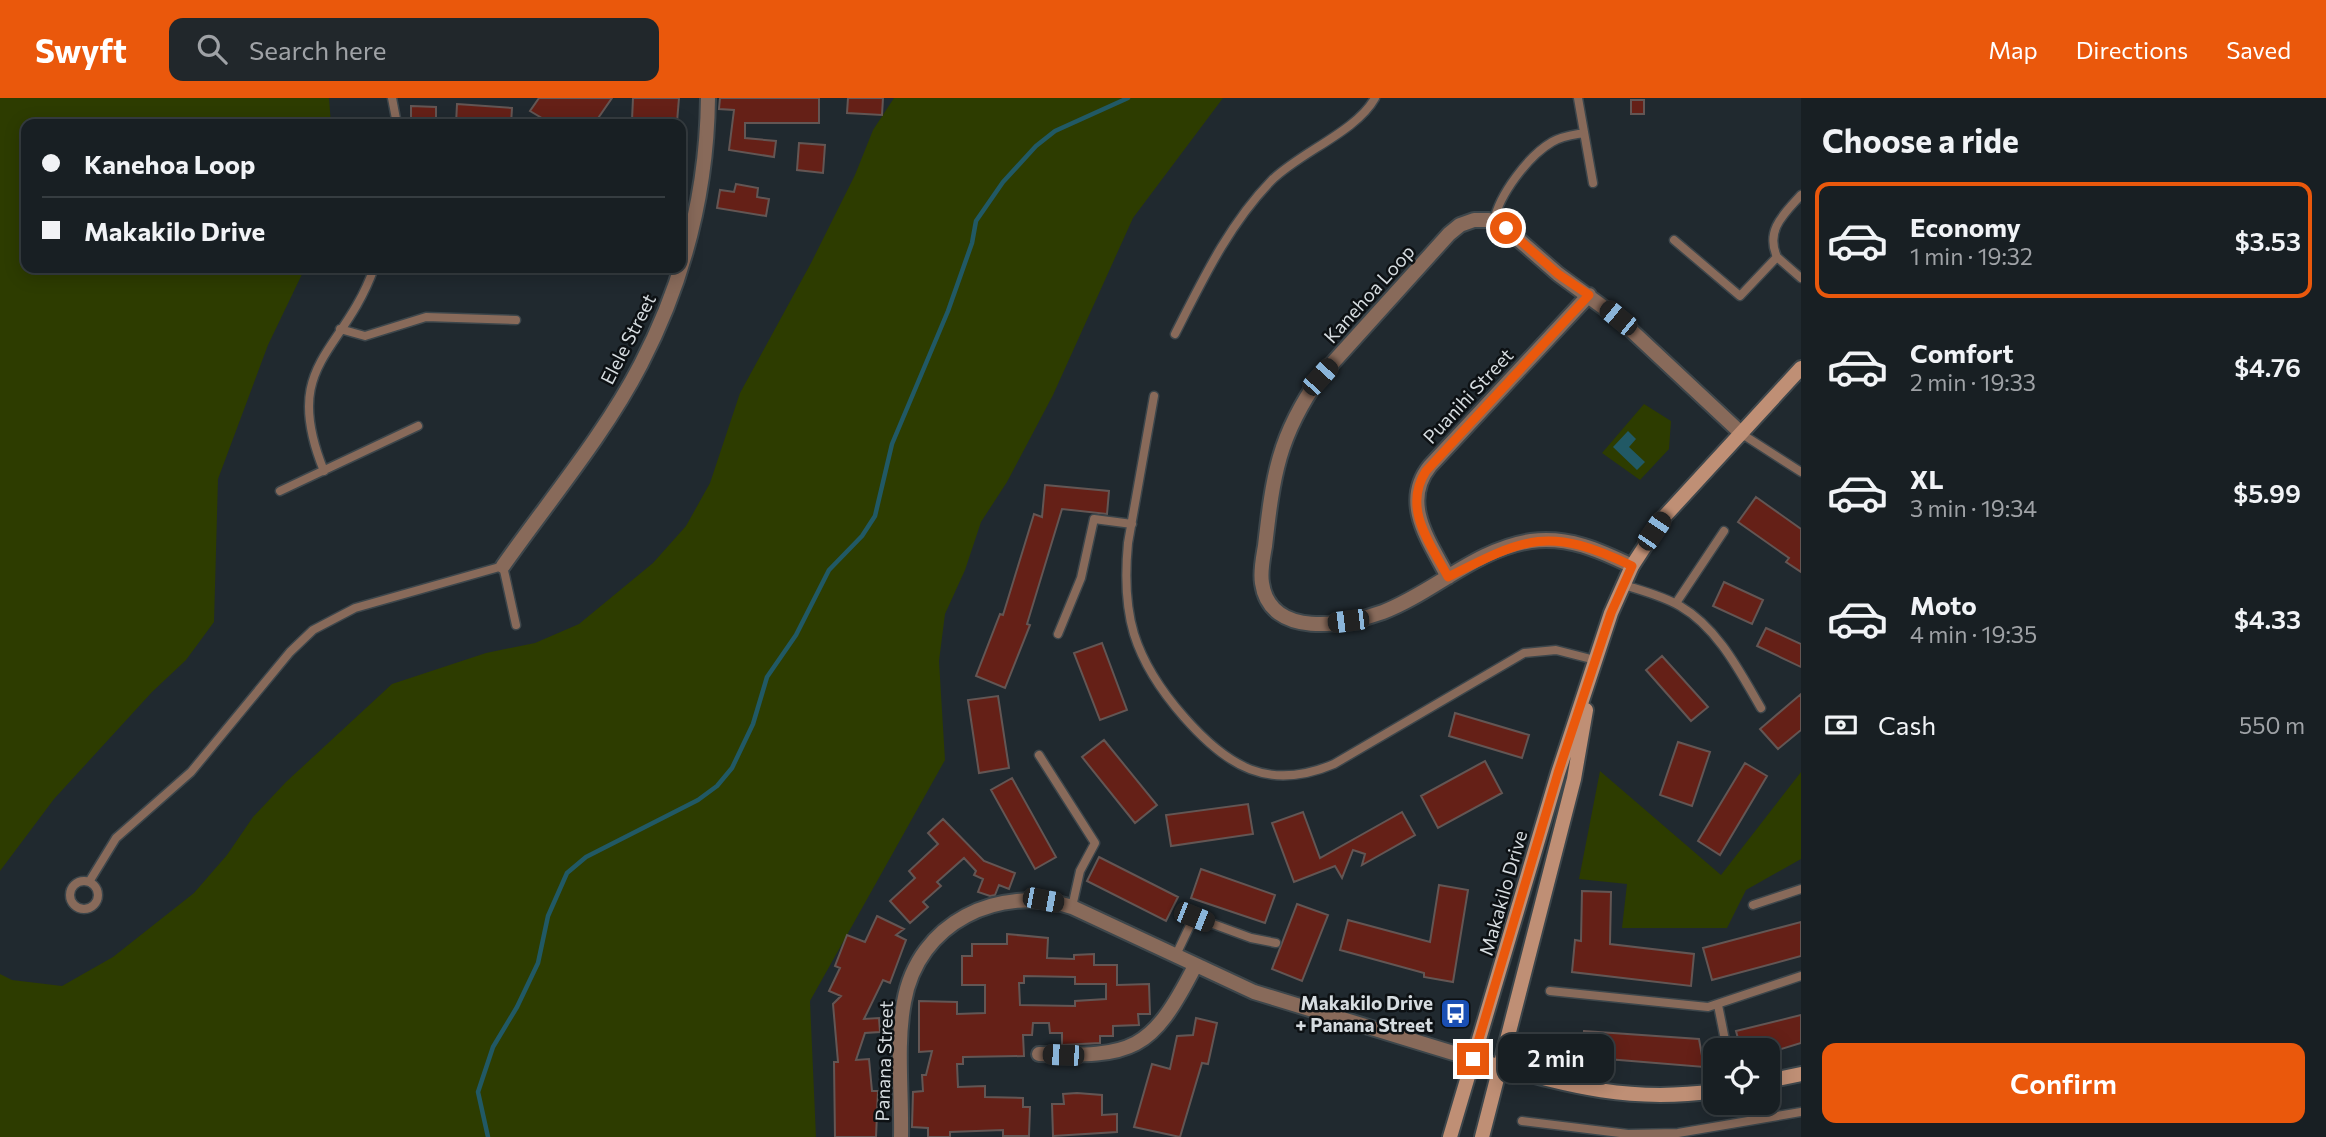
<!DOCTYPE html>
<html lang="en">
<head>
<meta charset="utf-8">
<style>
	body { margin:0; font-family:Commissioner,sans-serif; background:#21272b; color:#f1f3f6; height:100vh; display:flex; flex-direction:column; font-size:26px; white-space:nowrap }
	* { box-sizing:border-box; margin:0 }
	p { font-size:23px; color:#9fa2a6 }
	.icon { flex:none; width:38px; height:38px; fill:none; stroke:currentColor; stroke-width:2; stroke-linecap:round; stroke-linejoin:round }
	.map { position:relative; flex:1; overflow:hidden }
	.sheet { display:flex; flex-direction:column; background:#181f23; width:525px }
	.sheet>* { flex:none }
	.banner { position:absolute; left:21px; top:21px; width:665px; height:154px; border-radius:14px; box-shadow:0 4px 18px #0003,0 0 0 2px #363d41; display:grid; align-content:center; height:154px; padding:0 21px; background:#181f23 }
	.fabs { position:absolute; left:1703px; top:940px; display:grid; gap:14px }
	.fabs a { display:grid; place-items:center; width:77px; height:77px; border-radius:14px; background:#181f23; box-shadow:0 4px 18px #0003,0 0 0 2px #363d41; font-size:35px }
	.end { position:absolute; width:32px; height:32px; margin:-16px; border:9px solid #ea580c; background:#fff; box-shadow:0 0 0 4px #fff }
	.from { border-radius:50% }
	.bubble { position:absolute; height:49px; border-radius:14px; background:#181f23; box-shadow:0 4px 18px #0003,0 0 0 2px #363d41; font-size:23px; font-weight:600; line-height:49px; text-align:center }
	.car { position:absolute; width:21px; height:42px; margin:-21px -10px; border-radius:9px; box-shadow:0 0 5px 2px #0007; background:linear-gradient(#222 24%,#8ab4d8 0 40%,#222 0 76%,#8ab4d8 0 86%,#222 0) }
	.banner b { display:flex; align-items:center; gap:24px; height:66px; font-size:26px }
	.banner b+b { border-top:2px solid #363d41 }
	.banner i { width:18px; height:18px; background:#f1f3f6 }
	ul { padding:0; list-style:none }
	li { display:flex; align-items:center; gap:21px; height:116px; margin:0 14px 10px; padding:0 7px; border:4px solid transparent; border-radius:14px }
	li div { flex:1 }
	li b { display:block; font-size:26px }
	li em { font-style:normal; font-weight:600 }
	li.active { border-color:#ea580c }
	li>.icon { width:63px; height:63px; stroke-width:1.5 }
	h2 { padding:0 21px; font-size:32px; line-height:84px }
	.pay { display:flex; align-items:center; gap:18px; height:77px; padding:0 21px; font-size:26px }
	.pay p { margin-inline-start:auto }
	.button { display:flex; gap:14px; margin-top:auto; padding:14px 21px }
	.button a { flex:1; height:80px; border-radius:14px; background:#ea580c; color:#fff; font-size:28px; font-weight:600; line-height:80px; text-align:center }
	header { display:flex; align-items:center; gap:42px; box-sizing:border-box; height:98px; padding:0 35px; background:#ea580c; color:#fff }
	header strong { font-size:33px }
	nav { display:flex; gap:38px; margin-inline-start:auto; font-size:24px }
	.search { width:490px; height:63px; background:#21272b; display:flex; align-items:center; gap:18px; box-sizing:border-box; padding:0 24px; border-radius:14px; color:#9fa2a6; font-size:26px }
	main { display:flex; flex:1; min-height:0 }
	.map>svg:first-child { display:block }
</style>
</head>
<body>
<header>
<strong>Swyft</strong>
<div class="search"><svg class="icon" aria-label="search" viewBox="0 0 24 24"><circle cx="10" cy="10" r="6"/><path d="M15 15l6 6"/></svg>Search here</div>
<nav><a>Map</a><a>Directions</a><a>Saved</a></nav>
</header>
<main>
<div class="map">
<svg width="1801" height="1039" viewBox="0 0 1801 1039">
	<rect width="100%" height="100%" fill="#20292f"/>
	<path fill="#2d3c00" d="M0 0H329L331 26H26V170H305L268 247 218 381 214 524 186 562 152 594 54 701 0 773Z
		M894 0H1223L1133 120 1053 297 1007 384 981 424 965 472 945 516 939 563 945 662 810 903 816 1039H0V876L12 882 62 888 113 859 194 795 227 757 253 719 286 684 392 586 486 555 535 545 579 526 653 465 686 428 710 385 740 295 811 165 855 77 873 32Z
		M1644 306 1671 323 1669 351 1640 382 1602 355Z
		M1600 673 1721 777 1801 674V761L1746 792 1727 830H1622L1627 786 1579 781Z"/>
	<path fill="#215965" d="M1628 333 1636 341 1629 349 1645 364 1637 372 1613 349Z"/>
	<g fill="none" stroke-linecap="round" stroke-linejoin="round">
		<path stroke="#215965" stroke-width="4.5" d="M488 1039 478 994 493 949 517 909 538 865 548 818 567 775 586 759 698 702 717 688 732 670 753 626 767 579 796 537 829 472 862 438 875 418 892 346 948 213 972 145 976 123 1003 84 1036 48 1055 33 1128 0"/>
	</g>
	<path fill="#652017" stroke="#635654" stroke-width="2" fill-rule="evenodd" d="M539 0H612L594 26H552L530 13Z
		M633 0H679L677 24 632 22Z
		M720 0H819V25H745V40L776 43 774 59 729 52 734 12 719 11Z
		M848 0H883L882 17 847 15Z
		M1631 2H1644V16H1631Z
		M457 6 512 10 511 26H456Z
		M411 8 436 9V26H411Z
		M799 45 825 47 823 75 797 72Z
		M736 86 758 90 757 99 769 101 766 118 717 110 720 92 734 94Z
		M1045 387 1109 393 1107 416 1062 411 1027 526 1030 527 1005 590 976 578 1000 516 1003 517 1034 416 1042 419Z
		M1756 399 1801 431V474L1786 464 1789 460 1738 424Z
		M1724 484 1763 502 1752 526 1713 508Z
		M1766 530 1801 546V569L1757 548Z
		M1102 545 1127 612 1100 622 1074 555Z
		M1662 558 1708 609 1691 623 1646 572Z
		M1801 596V632L1778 651 1760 631Z
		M998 598 1009 670 979 675 968 602Z
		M1455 615 1529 637 1522 660 1449 638Z
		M1104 642 1157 707 1135 725 1082 659Z
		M1678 644 1710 654 1692 708 1660 697Z
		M1485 663 1502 695 1438 730 1421 698Z
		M1745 665 1767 678 1720 757 1698 743Z
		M1012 680 1056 759 1035 771 991 692Z
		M1248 706 1253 736 1171 748 1166 717Z
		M1303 714 1320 760 1402 714 1415 737 1362 767 1365 756 1353 752 1342 780 1335 768 1294 784 1272 725Z
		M943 721 984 763 1015 775 1009 791 999 787 995 797 990 798 978 794 983 781 974 777 976 773 964 760 937 784 941 788 923 804 928 809 910 825 890 803 915 780 909 773 938 746 928 735Z
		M1099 759 1178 799 1166 823 1087 783Z
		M1201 771 1275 797 1265 825 1191 800Z
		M1439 787 1468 792 1453 884 1424 879V875L1340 852 1348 822 1430 844Z
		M1582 793 1611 794 1610 846 1694 856 1691 888 1572 874 1575 842 1581 843Z
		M1297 806 1328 817 1302 883 1272 871Z
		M877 818 904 831 896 837 906 842 890 885 883 882 864 921 879 920 880 934 865 935 856 962 869 961 872 993H878L876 1039H835L834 964H838L833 906 841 898 829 893 840 870 835 868 847 837 865 844Z
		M1801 824V858L1712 882 1703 850Z
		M1007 836 1048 840 1047 860 1074 861V857L1094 856V867H1117V887L1149 886 1150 916H1138L1139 927 1113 928V938H1100V945L1062 947V935H1050L1049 925H1033L1032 937H1023L1024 958 963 959V966H957L958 989 985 988V999L1023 1000V1009H1030L1029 1038H1003V1032L950 1034V1039H928V1030L912 1029 913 994 923 993 922 977H926L932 953 919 954V903L957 904V916L985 915V887H962V858H972V846H1007ZM1024 878 1075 879V886H1106V901L1075 903V908L1020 907 1019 885H1024Z
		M1801 917V945L1768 955V952H1741L1736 933Z
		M1196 920 1217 925 1208 966 1202 965 1180 1039 1134 1029 1152 966 1170 971 1177 938 1193 937Z
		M1584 933 1699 941 1704 969 1583 959Z
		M1077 995 1102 997V1017L1117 1016V1034L1053 1038 1052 1006H1064L1063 996Z"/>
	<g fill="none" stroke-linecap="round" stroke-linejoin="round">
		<defs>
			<path id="lane" d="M392 0 397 26
				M1578 0 1593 85
				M1494 123C1499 97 1528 58 1552 44 1562 38 1573 37 1584 35
				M1674 142 1740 198 1777 159C1765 132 1784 116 1801 97
				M1777 159 1801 180
				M340 231 365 238 426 219 516 222
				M1175 236C1202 183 1229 126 1271 83 1300 54 1356 34 1375 0
				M1154 298 1128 445C1125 476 1125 506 1134 536 1144 568 1162 594 1184 619 1227 668 1268 694 1334 666L1524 555 1556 552 1595 562
				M1742 336 1801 374
				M324 373C280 265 343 257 374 170
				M280 393 418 328
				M1624 487C1643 493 1663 498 1680 508 1718 530 1740 574 1761 610
				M1676 505 1724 433
				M1058 536 1081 480 1094 421 1132 426
				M1039 657 1095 745 1080 773 1072 809
				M70 797a14 14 0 1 1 28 0a14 14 0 1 1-28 0Z
				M89 784 116 740 191 674 290 554 313 532 355 510 503 468 516 527
				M1753 807 1801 791
				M1175 859 1194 819 1251 840 1276 845
				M1550 893 1708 909 1801 878
				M1718 907 1727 952
				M1522 1023 1628 1036 1678 1035 1801 1014"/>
			<path id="street" d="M503 468C548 404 605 336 641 266 684 183 707 94 708 0
				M1632 468C1599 452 1568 438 1531 443 1476 451 1433 495 1383 514 1345 528 1270 541 1262 485 1260 473 1263 460 1265 448 1273 378 1278 338 1320 279L1449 136 1460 127 1474 122H1489L1502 127 1558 176 1618 220 1742 336
				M1448 479C1430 444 1400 405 1430 368L1589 197
				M1039 956C1133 959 1151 954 1195 868
				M901 1039C902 995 896 947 904 904 918 824 999 786 1072 809L1254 894 1473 961"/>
			<path id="secondary" d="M1473 961C1560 985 1623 1006 1715 993
				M1768 983 1801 976
				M1450 1039 1558 675 1611 515 1632 468 1664 419 1801 270
				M1482 1039 1574 681 1586 612"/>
		</defs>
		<use href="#lane" stroke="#3d464b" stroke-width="11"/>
		<use href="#street" stroke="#3d464b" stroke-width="18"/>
		<use href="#secondary" stroke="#3d464b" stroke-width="18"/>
		<use href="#lane" stroke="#886a5a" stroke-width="8"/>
		<use href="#street" stroke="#886a5a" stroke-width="14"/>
		<use href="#secondary" stroke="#bf8f75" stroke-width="14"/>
	</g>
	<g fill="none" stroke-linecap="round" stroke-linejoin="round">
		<path stroke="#ea580c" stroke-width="9" d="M1473 961 1558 675 1611 515 1632 468C1549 428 1526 439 1448 479 1430 445 1402 410 1426 373L1589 197 1558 176 1506 130"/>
	</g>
	<defs>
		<symbol id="bus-square" viewBox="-11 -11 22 22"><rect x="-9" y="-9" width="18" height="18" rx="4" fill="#1a4fb4" stroke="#0d1114"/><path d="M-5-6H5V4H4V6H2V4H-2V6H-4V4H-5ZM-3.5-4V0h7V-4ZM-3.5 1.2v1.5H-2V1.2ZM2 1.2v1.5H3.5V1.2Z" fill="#fff"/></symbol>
	</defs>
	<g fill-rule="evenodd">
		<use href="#bus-square" x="1438" y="898" width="35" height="35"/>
	</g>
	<g text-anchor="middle" stroke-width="5" stroke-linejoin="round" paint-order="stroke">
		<g font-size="19" fill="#d6dce0" stroke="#0d1114">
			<text transform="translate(1369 196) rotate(-48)" y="7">Kanehoa Loop</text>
			<text transform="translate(628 241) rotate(-63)" y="7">Elele Street</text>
			<text transform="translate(1468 298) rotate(-47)" y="7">Puanihi Street</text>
			<text transform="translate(1503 795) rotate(-74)" y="7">Makakilo Drive</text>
			<text transform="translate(884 963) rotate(-88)" y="7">Panana Street</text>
		</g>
		<g font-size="19" font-weight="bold" fill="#d6dce0" stroke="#0d1114" text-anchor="end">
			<text x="1433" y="912">Makakilo Drive<tspan x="1433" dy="22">+ Panana Street</tspan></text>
		</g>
	</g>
</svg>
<div class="fabs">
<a><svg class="icon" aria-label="locate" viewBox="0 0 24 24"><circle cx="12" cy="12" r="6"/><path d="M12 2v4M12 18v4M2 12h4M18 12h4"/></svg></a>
</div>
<i class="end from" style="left:1506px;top:130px"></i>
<i class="end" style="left:1473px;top:961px"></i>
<div class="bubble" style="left:1498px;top:936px;width:116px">2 min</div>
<i class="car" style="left:1618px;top:220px;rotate:309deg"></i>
<i class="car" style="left:1320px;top:279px;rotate:42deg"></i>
<i class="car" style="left:1654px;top:433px;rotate:34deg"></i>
<i class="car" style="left:1348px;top:523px;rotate:263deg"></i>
<i class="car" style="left:1043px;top:802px;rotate:101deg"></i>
<i class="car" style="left:1194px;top:819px;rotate:112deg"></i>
<i class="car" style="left:1063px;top:957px;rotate:272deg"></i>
<div class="banner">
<b><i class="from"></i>Kanehoa Loop</b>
<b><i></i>Makakilo Drive</b>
</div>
</div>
<section class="sheet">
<h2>Choose a ride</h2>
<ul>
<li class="active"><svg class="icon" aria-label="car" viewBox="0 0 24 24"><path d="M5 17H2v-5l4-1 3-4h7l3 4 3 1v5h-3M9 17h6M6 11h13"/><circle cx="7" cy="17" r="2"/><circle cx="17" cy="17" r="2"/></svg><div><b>Economy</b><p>1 min · 19:32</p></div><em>$3.53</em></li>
<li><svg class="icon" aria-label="car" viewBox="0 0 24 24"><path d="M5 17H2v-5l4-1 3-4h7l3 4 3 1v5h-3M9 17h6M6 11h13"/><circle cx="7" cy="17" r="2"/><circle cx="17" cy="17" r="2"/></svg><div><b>Comfort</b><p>2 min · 19:33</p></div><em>$4.76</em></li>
<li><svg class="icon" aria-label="car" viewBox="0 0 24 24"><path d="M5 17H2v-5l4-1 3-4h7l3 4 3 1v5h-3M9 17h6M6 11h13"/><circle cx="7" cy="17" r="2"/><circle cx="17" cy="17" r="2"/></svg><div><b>XL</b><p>3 min · 19:34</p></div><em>$5.99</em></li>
<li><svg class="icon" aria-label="car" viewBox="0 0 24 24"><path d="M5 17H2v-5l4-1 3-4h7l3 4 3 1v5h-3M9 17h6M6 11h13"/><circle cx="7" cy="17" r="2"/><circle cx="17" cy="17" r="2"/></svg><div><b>Moto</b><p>4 min · 19:35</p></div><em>$4.33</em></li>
</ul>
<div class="pay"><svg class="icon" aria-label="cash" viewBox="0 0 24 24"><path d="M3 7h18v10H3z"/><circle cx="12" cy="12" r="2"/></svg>Cash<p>550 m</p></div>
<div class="button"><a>Confirm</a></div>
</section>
</main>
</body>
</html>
